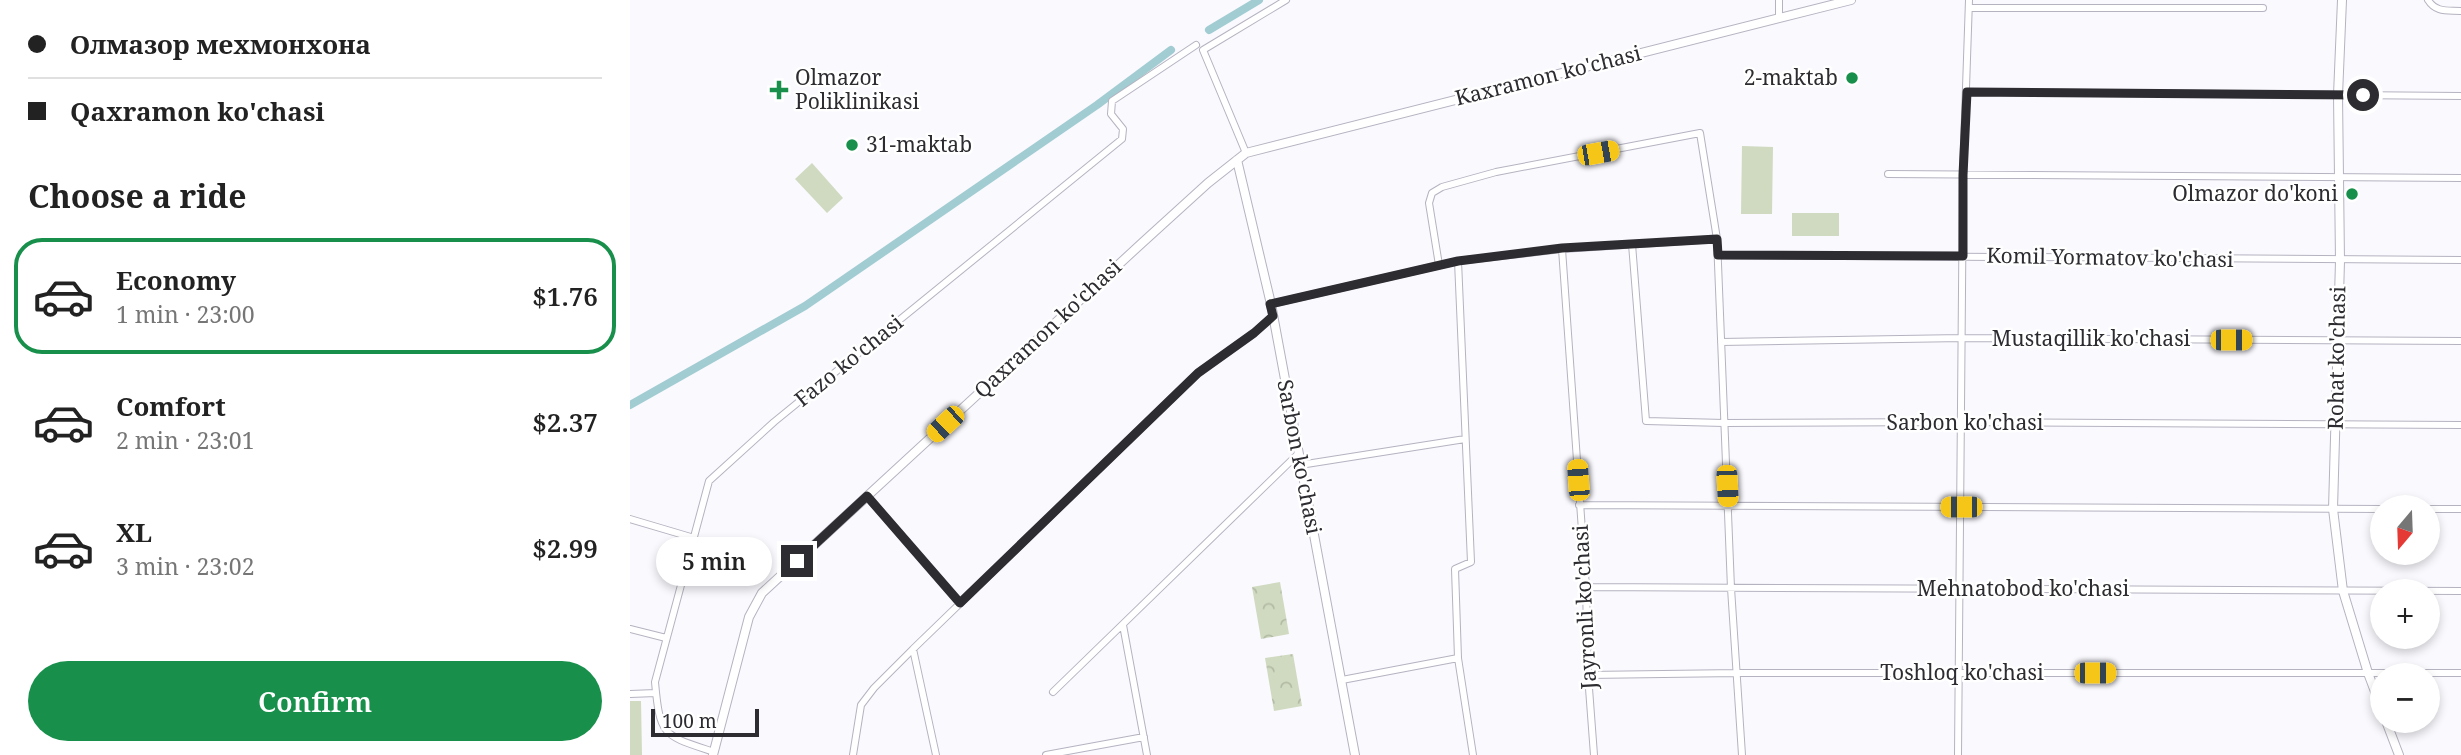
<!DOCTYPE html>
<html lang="en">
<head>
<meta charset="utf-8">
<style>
	body { margin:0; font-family:"Noto Serif",serif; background:#f2f2f2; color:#222; height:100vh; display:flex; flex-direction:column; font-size:26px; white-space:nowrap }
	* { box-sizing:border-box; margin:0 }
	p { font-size:23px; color:#767676 }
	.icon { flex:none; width:38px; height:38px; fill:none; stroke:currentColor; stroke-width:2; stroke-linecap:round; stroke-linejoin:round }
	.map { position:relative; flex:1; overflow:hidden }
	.sheet { display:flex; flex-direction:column; background:#fff; width:630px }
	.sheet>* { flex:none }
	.top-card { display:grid; align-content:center; height:154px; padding:0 28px; background:#fff }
	.needle { width:46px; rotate:199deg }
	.buttons { position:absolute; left:1740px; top:495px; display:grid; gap:14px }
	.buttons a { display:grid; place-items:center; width:70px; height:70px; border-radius:50%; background:#fff; box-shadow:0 4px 10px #0003; font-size:35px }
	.scale { position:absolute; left:21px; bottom:18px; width:108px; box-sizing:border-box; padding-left:7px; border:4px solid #2c2c31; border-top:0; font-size:19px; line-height:24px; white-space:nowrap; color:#2c2c31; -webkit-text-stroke:5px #fff; paint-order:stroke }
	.end { position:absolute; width:32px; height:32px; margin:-16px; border:9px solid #2c2c31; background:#fff; box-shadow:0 0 0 4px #fff }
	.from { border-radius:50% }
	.bubble { position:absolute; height:49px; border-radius:24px; background:#fff; box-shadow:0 4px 10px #0003; font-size:23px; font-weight:600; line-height:49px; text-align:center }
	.car { position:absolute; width:21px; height:42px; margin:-21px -10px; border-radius:9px; box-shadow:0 0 5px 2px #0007; background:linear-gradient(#f5c518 24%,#345 0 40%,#f5c518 0 76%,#345 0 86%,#f5c518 0) }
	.top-card b { display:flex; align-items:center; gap:24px; height:66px; font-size:26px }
	.top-card b+b { border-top:2px solid #e0e0e0 }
	.top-card i { width:18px; height:18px; background:#222 }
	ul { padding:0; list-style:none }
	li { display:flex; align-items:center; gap:21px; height:116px; margin:0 14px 10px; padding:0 14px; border:4px solid transparent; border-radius:28px }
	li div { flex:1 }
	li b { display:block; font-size:26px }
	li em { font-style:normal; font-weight:600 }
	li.current { border-color:#18904c }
	li>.icon { width:63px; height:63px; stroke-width:1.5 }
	h2 { padding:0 28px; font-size:32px; line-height:84px }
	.action { display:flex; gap:14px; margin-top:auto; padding:14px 28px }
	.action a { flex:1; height:80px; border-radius:42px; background:#18904c; color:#fff; font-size:28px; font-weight:600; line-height:80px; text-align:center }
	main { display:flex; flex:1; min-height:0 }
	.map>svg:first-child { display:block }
</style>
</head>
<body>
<main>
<section class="sheet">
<div class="top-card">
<b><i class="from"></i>Олмазор мехмонхона</b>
<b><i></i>Qaxramon ko'chasi</b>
</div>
<h2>Choose a ride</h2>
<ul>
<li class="current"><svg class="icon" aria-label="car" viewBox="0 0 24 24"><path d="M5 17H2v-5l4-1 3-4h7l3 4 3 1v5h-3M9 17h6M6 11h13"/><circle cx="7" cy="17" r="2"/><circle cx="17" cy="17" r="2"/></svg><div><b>Economy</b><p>1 min · 23:00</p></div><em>$1.76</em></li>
<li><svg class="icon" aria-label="car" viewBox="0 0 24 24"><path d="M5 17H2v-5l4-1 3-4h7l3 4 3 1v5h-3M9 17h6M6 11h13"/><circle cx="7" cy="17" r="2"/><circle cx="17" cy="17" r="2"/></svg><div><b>Comfort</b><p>2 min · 23:01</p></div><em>$2.37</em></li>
<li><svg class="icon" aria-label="car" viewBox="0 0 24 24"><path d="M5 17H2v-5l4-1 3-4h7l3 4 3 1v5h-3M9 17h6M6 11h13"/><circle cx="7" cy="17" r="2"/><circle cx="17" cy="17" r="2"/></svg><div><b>XL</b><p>3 min · 23:02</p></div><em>$2.99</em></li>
</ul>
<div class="action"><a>Confirm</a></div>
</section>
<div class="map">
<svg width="1831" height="755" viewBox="0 0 1831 755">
	<defs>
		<pattern id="park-crowns" width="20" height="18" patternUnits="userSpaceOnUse" patternTransform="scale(1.75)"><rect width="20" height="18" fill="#d0dac0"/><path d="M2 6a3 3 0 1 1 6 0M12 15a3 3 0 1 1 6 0" fill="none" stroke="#b3bba5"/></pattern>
	</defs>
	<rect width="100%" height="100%" fill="#f9f9fe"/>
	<path fill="#d0dac0" d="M1112 146 1143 147 1142 214H1111Z
		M182 163 213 198 197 213 165 179Z
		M1162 213H1209V236H1162Z
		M0 701H11L12 755H0Z"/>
	<path fill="url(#park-crowns)" d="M650 582 659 634 631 639 622 587Z
		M663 654 672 706 644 711 635 658Z"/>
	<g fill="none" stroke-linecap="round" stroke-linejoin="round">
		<path stroke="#a1ccd2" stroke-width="8" d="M579 30 629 0
			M0 405 175 306 467 105 541 50"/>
		<defs>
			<path id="minor" d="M1149 0V16
				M1798 0C1806 13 1818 10 1831 11
				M1339 8H1633
				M1337 92 1831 96
				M616 153 573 50 656 0
				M1258 174 1831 178
				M1002 244 1016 421 1094 423 1331 422 1831 425
				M932 249 956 587 958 675 964 755
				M1088 255 1831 260
				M828 261 841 562 825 569 828 658 843 755
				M809 265 799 203 802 193 812 187 866 172 1070 133 1087 239 1101 588 1112 755
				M641 304 828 261 932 249 1087 239
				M1091 342 1332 338 1831 341
				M670 465 835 439
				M237 496 330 603
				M949 505 1752 509
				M1797 509H1831
				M0 519 64 538
				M956 587 1831 591
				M493 625 517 755
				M0 629 36 638
				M958 675 1108 673H1831
				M712 680 828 658
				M423 692 668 454
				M0 694 26 693
				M84 752C33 735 30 737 25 682L79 481 144 422 492 139 493 129 481 114 482 101 566 45
				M223 755 231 705 244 688 283 649
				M306 755 283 649 568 373 624 333 643 316
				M416 755 514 737
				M1328 755 1333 175 1339 0"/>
			<path id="tertiary" d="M1712 0 1708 95 1710 261 1703 509 1713 591 1738 673 1752 710
				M607 160 641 304 725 755
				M1756 721 1769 755
				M83 755 119 617 132 593 512 243 578 183 616 153 1221 0"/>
		</defs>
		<use href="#minor" stroke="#b5b3c0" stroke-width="8"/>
		<use href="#tertiary" stroke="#b5b3c0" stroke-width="10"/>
		<use href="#minor" stroke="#fff" stroke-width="6"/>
		<use href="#tertiary" stroke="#fff" stroke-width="8"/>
	</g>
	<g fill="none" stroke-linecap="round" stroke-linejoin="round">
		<path stroke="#2c2c31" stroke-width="9" d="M167 561 237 496 330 603 568 373 624 333 643 316 640 304 828 261 932 248 1087 239 1088 255 1333 256V175L1337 92 1733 95"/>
	</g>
	<g fill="#18904c" stroke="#fff" stroke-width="2.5">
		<circle cx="1222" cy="78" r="7"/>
		<path d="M145.5 79.5h7v7h7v7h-7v7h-7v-7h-7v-7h7z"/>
		<circle cx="222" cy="145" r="7"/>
		<circle cx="1722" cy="194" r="7"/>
	</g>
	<g text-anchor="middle" stroke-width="5" stroke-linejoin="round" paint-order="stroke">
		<g font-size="21" fill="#2c2c31" stroke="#fff">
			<text transform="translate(918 76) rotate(-14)" y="7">Kaxramon ko'chasi</text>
			<text transform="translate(1480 258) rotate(1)" y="7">Komil Yormatov ko'chasi</text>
			<text transform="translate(418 329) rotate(-43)" y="7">Qaxramon ko'chasi</text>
			<text x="1461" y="346">Mustaqillik ko'chasi</text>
			<text transform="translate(1707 358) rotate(-89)" y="7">Rohat ko'chasi</text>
			<text transform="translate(219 361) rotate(-39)" y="7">Fazo ko'chasi</text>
			<text x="1335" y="430">Sarbon ko'chasi</text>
			<text transform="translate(669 457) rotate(79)" y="7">Sarbon ko'chasi</text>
			<text x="1393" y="596">Mehnatobod ko'chasi</text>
			<text transform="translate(955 607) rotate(-93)" y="7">Jayronli ko'chasi</text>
			<text x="1332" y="680">Toshloq ko'chasi</text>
		</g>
		<g font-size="21" fill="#2c2c31" stroke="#fff" text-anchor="start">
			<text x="165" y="85">Olmazor<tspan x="165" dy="24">Poliklinikasi</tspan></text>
			<text x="1208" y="85" text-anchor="end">2-maktab</text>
			<text x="236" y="152">31-maktab</text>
			<text x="1708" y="201" text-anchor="end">Olmazor do'koni</text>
		</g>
	</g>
</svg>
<div class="buttons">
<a><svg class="needle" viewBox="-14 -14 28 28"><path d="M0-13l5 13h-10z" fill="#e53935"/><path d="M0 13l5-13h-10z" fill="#767676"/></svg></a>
<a>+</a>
<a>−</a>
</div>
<div class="scale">100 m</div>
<i class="end from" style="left:1733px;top:95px"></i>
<i class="end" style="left:167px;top:561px"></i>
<div class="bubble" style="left:26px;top:537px;width:116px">5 min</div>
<i class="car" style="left:968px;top:153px;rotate:80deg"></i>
<i class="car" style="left:1601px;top:340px;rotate:90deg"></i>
<i class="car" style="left:315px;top:424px;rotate:227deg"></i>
<i class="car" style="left:948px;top:480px;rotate:356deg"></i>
<i class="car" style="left:1097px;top:486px;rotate:177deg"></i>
<i class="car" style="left:1331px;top:507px;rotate:270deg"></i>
<i class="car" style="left:1465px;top:673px;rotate:90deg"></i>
</div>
</main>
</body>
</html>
